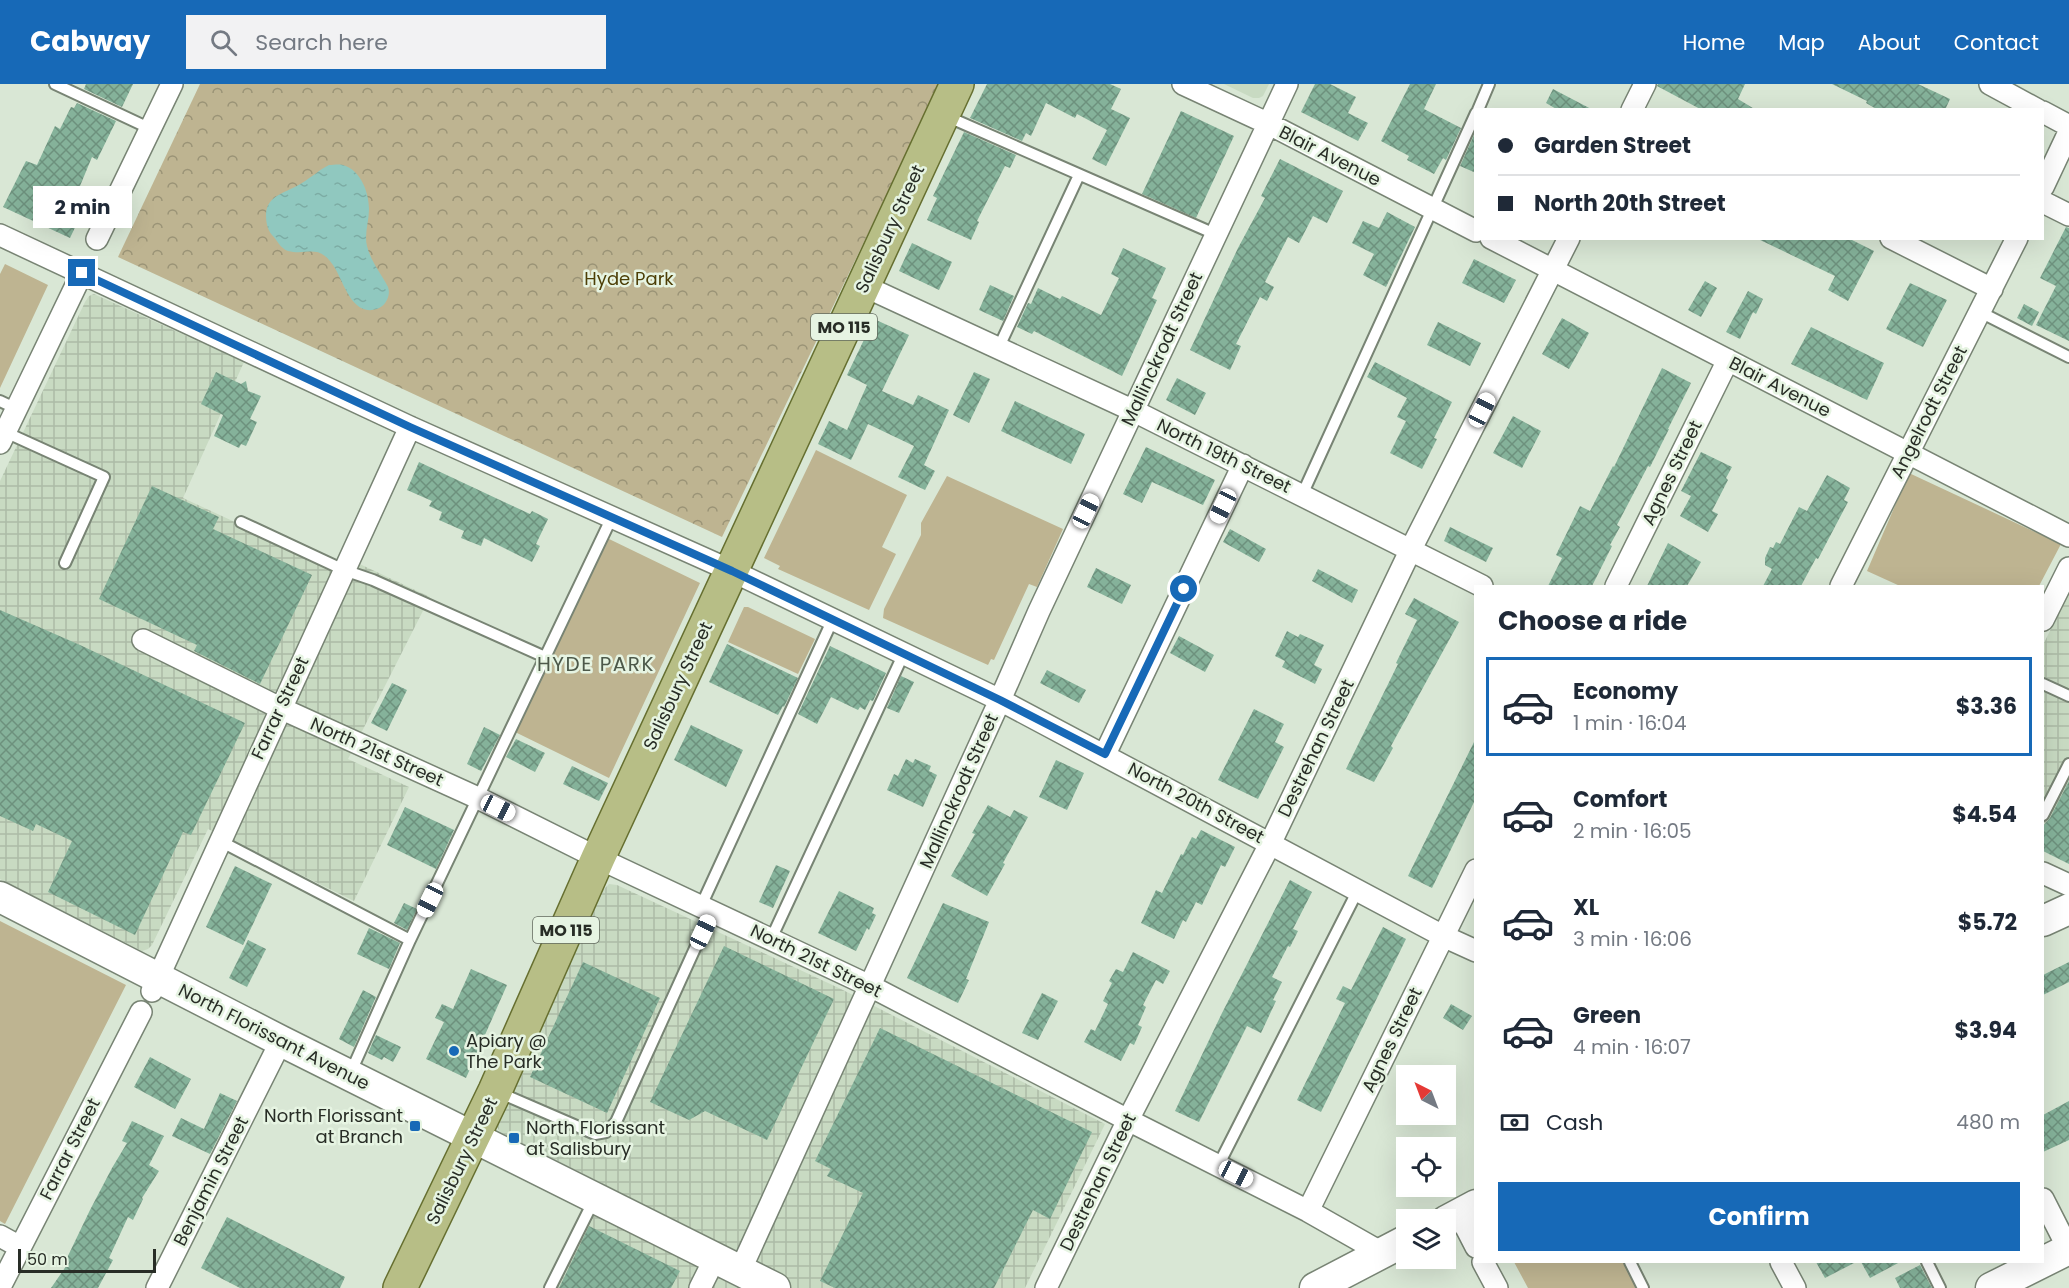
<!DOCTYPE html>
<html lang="en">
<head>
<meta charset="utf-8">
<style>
	body { margin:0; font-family:Poppins,sans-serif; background:#f2f2f3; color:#1f2937; height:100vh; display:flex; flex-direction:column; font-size:22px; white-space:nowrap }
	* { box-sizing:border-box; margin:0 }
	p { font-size:20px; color:#747a83 }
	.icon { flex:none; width:33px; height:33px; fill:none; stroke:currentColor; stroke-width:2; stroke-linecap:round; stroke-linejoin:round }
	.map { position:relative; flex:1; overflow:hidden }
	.side { position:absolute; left:1474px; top:501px; width:570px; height:678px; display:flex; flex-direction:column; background:#fff; border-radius:0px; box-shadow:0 6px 24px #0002 }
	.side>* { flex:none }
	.guide { position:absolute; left:1474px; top:24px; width:570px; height:132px; border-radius:0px; box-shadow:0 6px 24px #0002; display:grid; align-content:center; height:132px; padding:0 24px; background:#fff }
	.needle { width:39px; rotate:318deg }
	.controls { position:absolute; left:1396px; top:981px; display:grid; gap:12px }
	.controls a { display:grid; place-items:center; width:60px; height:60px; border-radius:0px; background:#fff; box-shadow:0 6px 24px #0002; font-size:30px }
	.scale { position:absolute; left:18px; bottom:15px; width:138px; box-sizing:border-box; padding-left:6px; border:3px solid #282d26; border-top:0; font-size:16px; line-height:21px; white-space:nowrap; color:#282d26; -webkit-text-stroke:4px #e6f4e2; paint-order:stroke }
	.end { position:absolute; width:27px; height:27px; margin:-14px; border:8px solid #1769b7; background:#fff; box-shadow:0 0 0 3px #fff }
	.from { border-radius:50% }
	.bubble { position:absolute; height:42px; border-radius:0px; background:#fff; box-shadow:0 6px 24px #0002; font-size:20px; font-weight:700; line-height:42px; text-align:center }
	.car { position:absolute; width:18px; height:36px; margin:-18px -9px; border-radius:8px; box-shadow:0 0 4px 2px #0007; background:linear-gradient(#fff 24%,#345 0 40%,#fff 0 76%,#345 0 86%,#fff 0) }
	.guide b { display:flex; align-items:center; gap:21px; height:57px; font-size:22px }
	.guide b+b { border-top:2px solid #e0e1e3 }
	.guide i { width:15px; height:15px; background:#1f2937 }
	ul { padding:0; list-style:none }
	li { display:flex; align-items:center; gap:18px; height:99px; margin:0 12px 9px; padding:0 12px; border:3px solid transparent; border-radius:0px }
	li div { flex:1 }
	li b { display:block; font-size:22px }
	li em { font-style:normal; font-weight:700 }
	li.active { border-color:#1769b7 }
	li>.icon { width:54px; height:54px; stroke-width:1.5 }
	h2 { padding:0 24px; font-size:27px; line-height:72px }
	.pay { display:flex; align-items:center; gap:15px; height:66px; padding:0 24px; font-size:22px }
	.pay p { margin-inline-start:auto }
	.primary-button { display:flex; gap:12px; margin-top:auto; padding:12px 24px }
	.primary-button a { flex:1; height:69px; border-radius:0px; background:#1769b7; color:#fff; font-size:24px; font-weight:700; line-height:69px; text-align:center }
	header { display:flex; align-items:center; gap:36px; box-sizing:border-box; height:84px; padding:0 30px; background:#1769b7; color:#fff }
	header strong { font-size:28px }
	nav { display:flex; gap:33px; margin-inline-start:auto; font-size:21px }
	.search { width:420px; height:54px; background:#f2f2f3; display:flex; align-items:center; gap:15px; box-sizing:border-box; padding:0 21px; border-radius:0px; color:#747a83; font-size:22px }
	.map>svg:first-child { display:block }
</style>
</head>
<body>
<header>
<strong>Cabway</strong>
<div class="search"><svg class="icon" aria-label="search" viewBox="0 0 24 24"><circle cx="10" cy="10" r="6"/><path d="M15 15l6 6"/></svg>Search here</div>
<nav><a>Home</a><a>Map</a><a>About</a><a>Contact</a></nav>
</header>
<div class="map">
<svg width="2069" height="1204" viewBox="0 0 2069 1204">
	<defs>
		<pattern id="industrial-grid" width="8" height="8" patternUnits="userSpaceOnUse" patternTransform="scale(1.5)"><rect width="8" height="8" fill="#c8dac2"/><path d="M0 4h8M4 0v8" fill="none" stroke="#acbba7"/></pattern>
		<pattern id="park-crowns" width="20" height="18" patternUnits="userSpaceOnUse" patternTransform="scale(1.5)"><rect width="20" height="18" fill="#beb491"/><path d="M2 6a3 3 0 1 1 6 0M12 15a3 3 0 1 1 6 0" fill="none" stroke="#9a9376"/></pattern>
		<pattern id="water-ripples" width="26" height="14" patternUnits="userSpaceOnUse" patternTransform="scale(1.5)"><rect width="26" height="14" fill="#90c8bf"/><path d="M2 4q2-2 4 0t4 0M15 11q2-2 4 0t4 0" fill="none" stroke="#7caca4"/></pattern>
		<pattern id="building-cross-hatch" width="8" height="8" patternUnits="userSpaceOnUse" patternTransform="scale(1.5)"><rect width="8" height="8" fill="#85b29a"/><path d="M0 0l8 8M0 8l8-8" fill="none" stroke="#6d917d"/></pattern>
	</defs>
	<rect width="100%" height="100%" fill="#d9e7d5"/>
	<path fill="#c8dac2" d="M1224 0H1269L1263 12 1259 14H1253Z"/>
	<path fill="url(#industrial-grid)" d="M94 210 244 278 183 414 330 482 349 475 430 513 348 675 409 703 354 817 208 745 152 861 148 865 142 867 0 795V397L85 218 89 212Z
		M2069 508V777L2043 764V561Z
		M609 800 617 801 841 905 1105 1040 1025 1204H550L602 1099 500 1048 494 1038 602 807Z"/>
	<path fill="#beb491" d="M5 180 48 201 0 304V190Z
		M816 366 907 411 882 463 896 470 869 526 778 485 780 482 764 474Z
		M1909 389 2061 460 2039 502H1900L1867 487Z
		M947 392 1063 445 1037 503 1029 500 994 576 991 575 988 581 883 534 884 525 921 451V439Z
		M607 454 700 499 609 694 515 648Z
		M744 523H748L815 555 798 590 728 558Z
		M0 837 126 901 5 1140 0 1137Z
		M1514 1178H1626L1640 1204H1528Z"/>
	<path fill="url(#park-crowns)" d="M200 0H940L722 453 118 173Z"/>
	<path fill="url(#water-ripples)" d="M329 81C333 81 339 80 343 81 361 86 369 109 369 125 369 138 364 150 367 162 371 178 381 189 388 203 391 211 386 222 377 225 351 233 344 197 333 181 318 159 307 172 288 167 281 165 277 156 272 151 267 145 266 138 266 130 267 110 289 108 302 99 312 93 319 86 329 81Z"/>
	<path fill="url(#building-cross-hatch)" d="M86 0H133L122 23 84 5Z
		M987 0H1110L1121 5 1111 25 1130 34 1106 82 1092 75 1107 46 1077 30 1075 34 1046 19 1031 52 1026 49 1022 57 970 34Z
		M1315 0H1330L1356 13 1348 29 1368 39 1358 57 1301 28Z
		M1410 0H1436L1424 25 1461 44 1446 76 1443 74 1434 90 1407 76 1409 72 1381 57Z
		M1658 0H1745L1738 15 1756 26H1702L1657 2Z
		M1832 0H1918L1950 15 1945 26H1878L1866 19 1867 17Z
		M1553 5 1593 26H1558L1546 19Z
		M77 19 116 37 97 76 92 73 80 102 92 108 70 154 3 123 26 77 37 81 55 42 60 45 71 23 74 24Z
		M1181 27 1234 52 1196 134 1142 110Z
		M964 48 1016 71 1010 84 1005 82 977 137 979 138 971 156 927 136 937 114 933 112Z
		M1474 51H1476V89L1460 82Z
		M1280 75 1343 107 1327 139 1313 132 1299 159 1288 153 1265 198 1274 203 1267 217 1260 213 1236 260 1241 262 1230 286 1190 266 1238 164 1265 114 1261 112Z
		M1387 128 1415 143 1386 203 1363 191 1374 170 1352 159 1363 137 1379 144Z
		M2066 143 2069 144V257L2036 241 2056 202 2040 194Z
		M1756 154H1848L1874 167 1848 217 1828 206 1835 192Z
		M912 159 952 178 939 206 899 187Z
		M1123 164 1166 184 1152 214 1157 216 1122 292 1034 247 1032 250 1017 243 1028 219 1031 220 1038 204 1060 215 1062 212 1101 231 1119 194 1111 190Z
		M1474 175 1516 196 1504 219 1462 199Z
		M1705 197 1717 204 1701 233 1688 226Z
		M1910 199 1947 216 1923 263 1886 245Z
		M990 201 1014 212 1003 237 979 226Z
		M1748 207 1763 215 1756 230 1753 228 1740 255 1726 248Z
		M2024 220 2039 228 2032 242 2017 234Z
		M1562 234 1589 249 1569 285 1542 270Z
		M874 235 909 251 882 307 913 321 918 311 949 326 924 381 935 387 925 406 898 393 914 362 868 340 851 376 818 360 829 337 847 346 867 301 847 291Z
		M1438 238 1481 259 1470 282 1427 261Z
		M1811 243 1884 279 1867 316 1791 280Z
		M1375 278 1452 318 1434 354 1437 355 1422 385 1390 369 1406 337 1397 333 1407 314 1367 293Z
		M1662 284 1691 299 1668 345H1669L1650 383 1648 382 1617 441 1620 443 1610 461 1612 462 1592 502H1548L1562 474 1556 471 1580 422 1590 427 1613 382 1614 383Z
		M216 288 241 300 246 297 248 307 261 312 250 335 257 338 246 362 241 360 239 364 214 352 223 331 201 320Z
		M974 288 990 295 969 339 953 331Z
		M1177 294 1206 309 1195 331 1166 316Z
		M1015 317 1085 350 1071 380 1001 347Z
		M1513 332 1541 347 1522 384 1493 369Z
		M1146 363 1215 396 1203 421 1152 398 1142 419 1123 410Z
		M1701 368 1732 383 1726 394 1728 396 1712 427 1718 430 1708 448 1680 432 1691 412 1681 407Z
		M419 378 530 430 532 427 548 435 536 460 540 462 532 478 484 454 481 462 461 454 464 447 439 436 442 428 429 422 432 417 407 406Z
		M1827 391 1850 404 1844 416 1848 418 1818 475 1816 474 1801 502H1763L1772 485 1765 481V474L1770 463 1773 464 1776 458 1780 460 1799 423 1807 427Z
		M152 402 219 433 213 445 312 491 260 600 194 567 197 561 99 515Z
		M1450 443 1493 464 1486 478 1444 457Z
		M1230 445 1266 465 1259 478 1223 458Z
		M1668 459 1701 478 1687 502H1647Z
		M1096 484 1131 501 1122 520 1087 503Z
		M1318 485 1358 506 1352 519 1312 497Z
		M1414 514 1459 538 1391 662 1393 664 1374 698 1346 685 1398 580 1396 579 1417 536 1405 530Z
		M0 526 80 561 245 639 191 751 183 748 135 851 48 808 72 757 36 740 33 747 0 732Z
		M1287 547 1298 553 1300 550 1324 561 1314 581 1322 585 1315 600 1282 583 1285 577 1275 572Z
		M1179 552 1214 571 1205 588 1170 569Z
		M727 560 798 594 784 623 783 622 778 631 709 598Z
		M830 562 886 589 873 617 870 616 865 626 860 623 858 626 831 613 817 640 798 630Z
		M1047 586 1086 606 1079 619 1040 599Z
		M901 592 914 598 899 629 887 624Z
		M392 599 407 606 387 647 371 639Z
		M1254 625 1284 640 1275 658 1284 663 1258 715 1218 696Z
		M691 641 743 666 726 703 674 676Z
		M484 643 500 651 481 687 467 680Z
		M1476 654V714L1432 804 1408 792Z
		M516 655 545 669 535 688 506 673Z
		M906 675 913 679 915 675 931 682 929 687 937 691 923 723 887 706 894 690 898 692Z
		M1056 676 1084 689 1067 726 1039 713Z
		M572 682 608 699 599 717 563 700Z
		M2069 697V780L2043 767V742L2050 734Z
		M988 721 1010 733 1014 726 1028 733 1003 779 1005 780 987 812 951 792 975 750 972 749Z
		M405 723 454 746 436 785 387 761Z
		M1201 746 1235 763 1225 783 1221 781 1202 821 1196 818 1186 838 1183 836 1174 855 1141 839 1156 806 1162 809 1181 770 1183 771 1192 753 1196 755Z
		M776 781 790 787 773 824 759 818Z
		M235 782 272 800 243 861 206 843Z
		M1290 796 1312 808 1293 845 1298 847 1290 863 1288 862 1272 893 1282 898 1273 916 1276 917 1261 949 1247 942 1199 1038 1175 1027 1222 929Z
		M839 807 874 824 872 829 876 831 869 846 867 844 856 867 818 849Z
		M404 819 417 825 407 846 394 839Z
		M943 819 989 838 966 895 969 896 958 919 907 894Z
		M1383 843 1406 855 1321 1028 1297 1016 1345 919 1336 915 1343 902 1351 906Z
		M369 844 400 859 389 885 357 870Z
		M248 856 266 865 247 903 229 894Z
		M724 862 834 915 767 1056 705 1027 689 1036 650 1018Z
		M1133 868 1170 887 1163 900 1156 896 1143 921 1146 923 1138 941 1142 943 1134 961 1130 959 1121 977 1084 958 1091 945 1095 947 1108 920 1103 917 1112 899 1109 897 1116 885 1123 888Z
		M583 878 660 914 607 1029 530 993Z
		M2069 878V898L2043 911V891Z
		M471 885 507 901 466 994 426 975 444 938 435 934 442 920 453 925Z
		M363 906 376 913 354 963 339 955Z
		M1042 909 1058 917 1038 956 1022 949Z
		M1451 920 1472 932 1463 946 1443 934Z
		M880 944 1092 1048 1050 1135 1033 1126 994 1204H835L820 1197 863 1109 827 1092 831 1085 815 1077Z
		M376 951 401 963 393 978 384 973 382 976 368 969Z
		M150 973 191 995 175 1025 134 1003Z
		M220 1009 237 1017 210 1070 172 1052 181 1034 204 1045Z
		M2069 1017V1056L2043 1068V1031Z
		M132 1037 164 1052 149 1081 159 1087 142 1114 143 1115 133 1136 128 1133 109 1174 113 1176 98 1204H51L69 1178 66 1176 90 1126 112 1084 127 1059 122 1057Z
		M227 1133 345 1193 340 1204H240L201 1184Z
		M589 1142 680 1187 671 1204H559Z
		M1816 1178H1856L1825 1194Z
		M1861 1178H1900L1870 1194Z
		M1920 1181 1932 1204H1900L1895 1194Z"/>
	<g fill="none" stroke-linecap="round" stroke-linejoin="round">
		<defs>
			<path id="lane" d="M55 0 151 45
				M1478 26 1489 0
				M946 32 1215 150
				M1980 228 2069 273
				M998 265 1079 91
				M0 317 17 325
				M5 348 104 393 65 479
				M1302 411 1476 29
				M241 438 344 486 373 496 545 573
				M2043 600 2069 612
				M2043 731 2069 680
				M220 757 410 856 612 433
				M701 822 833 535
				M771 855 904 569
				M350 990 410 856
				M498 1008 595 1050 606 1048 616 1038 712 827
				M1218 1082 1358 806
				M1630 1178 1643 1204
				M1927 1178 1940 1204
				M550 1204 594 1116"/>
			<path id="street" d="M1183 0 1269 40 1476 147
				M1990 0 2038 26
				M1632 26 1645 0
				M2043 28 2069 42
				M2043 103 2069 48
				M2043 118 2069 131
				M0 151 410 343 732 487 1000 616 1443 852 1476 867
				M1491 154 2069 452
				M1891 154 1992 205
				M97 155 172 0
				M864 202 1134 327 1482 502
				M0 359 82 189
				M1616 502 1728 276
				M1841 502 2017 154
				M2043 536 2069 484
				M143 556 280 624 478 714 598 774 870 902 1128 1036 1308 1127 1382 1169
				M1105 670 1243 381
				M2043 789 2069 801
				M152 907 410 343
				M2043 1115 2069 1166
				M1308 1127 1476 786
				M1459 1130 1476 1163
				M0 1152 20 1163
				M1483 1178 1497 1204
				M1781 1178 1795 1204
				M740 1187 1000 616 1039 527 1287 0
				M0 1203 141 928
				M157 1204 281 957
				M700 1204 715 1174
				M1046 1204 1128 1036 1271 758 1411 465 1569 154"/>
			<path id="secondary" d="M0 813 281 957 775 1204
				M2043 837 2069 825
				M1446 1137 1476 1121
				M1315 1204 1407 1156
				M1991 1204 2069 1165"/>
			<path id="primary" d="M400 1204 495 1007 598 774 957 0"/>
		</defs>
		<use href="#lane" stroke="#788474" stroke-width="14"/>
		<use href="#street" stroke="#788474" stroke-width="24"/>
		<use href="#secondary" stroke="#788474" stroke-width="33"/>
		<use href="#primary" stroke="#666f30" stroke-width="36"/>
		<use href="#lane" stroke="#fff" stroke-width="10"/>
		<use href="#street" stroke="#fff" stroke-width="21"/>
		<use href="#secondary" stroke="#fff" stroke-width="30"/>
		<use href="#primary" stroke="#b7be86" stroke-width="33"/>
	</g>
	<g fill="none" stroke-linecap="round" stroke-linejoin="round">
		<path stroke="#1769b7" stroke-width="8" d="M82 189 410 343 732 487 1000 616 1105 670 1184 505"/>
	</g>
	<g fill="#1769b7" stroke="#e6f4e2" stroke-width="2">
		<circle cx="454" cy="967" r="6"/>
		<rect x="409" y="1036" width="12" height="12" rx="3"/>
		<rect x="508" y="1048" width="12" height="12" rx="3"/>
	</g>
	<g text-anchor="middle" stroke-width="5" stroke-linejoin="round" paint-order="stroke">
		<g fill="#e6f4e2" stroke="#61695e" stroke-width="1.5">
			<rect x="811" y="230" width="66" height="26" rx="4.5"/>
			<rect x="533" y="833" width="66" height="26" rx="4.5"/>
		</g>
		<g font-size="16" font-weight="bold" fill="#282d26">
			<text x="844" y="249">MO 115</text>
			<text x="566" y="852">MO 115</text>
		</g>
		<g font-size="18" fill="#282d26" stroke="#e6f4e2">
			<text transform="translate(1330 72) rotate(27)" y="6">Blair Avenue</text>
			<text transform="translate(890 145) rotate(-65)" y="6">Salisbury Street</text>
			<text transform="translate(1162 265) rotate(-65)" y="6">Mallinckrodt Street</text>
			<text transform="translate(1780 303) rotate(27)" y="6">Blair Avenue</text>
			<text transform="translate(1929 328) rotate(-63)" y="6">Angelrodt Street</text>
			<text transform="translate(1224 372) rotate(26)" y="6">North 19th Street</text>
			<text transform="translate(1672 389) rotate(-64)" y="6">Agnes Street</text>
			<text transform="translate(678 602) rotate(-65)" y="6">Salisbury Street</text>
			<text transform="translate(280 624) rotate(-65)" y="6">Farrar Street</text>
			<text transform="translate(1316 664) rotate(-64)" y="6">Destrehan Street</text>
			<text transform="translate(377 668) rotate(24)" y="6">North 21st Street</text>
			<text transform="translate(959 707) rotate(-66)" y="6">Mallinckrodt Street</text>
			<text transform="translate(1196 719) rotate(28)" y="6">North 20th Street</text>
			<text transform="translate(816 877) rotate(26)" y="6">North 21st Street</text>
			<text transform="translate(274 953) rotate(27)" y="6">North Florissant Avenue</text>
			<text transform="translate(1392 956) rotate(-64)" y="6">Agnes Street</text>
			<text transform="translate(70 1065) rotate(-63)" y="6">Farrar Street</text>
			<text transform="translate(462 1077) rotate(-64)" y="6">Salisbury Street</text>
			<text transform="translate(211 1097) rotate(-63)" y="6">Benjamin Street</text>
			<text transform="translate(1098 1098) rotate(-64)" y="6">Destrehan Street</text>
		</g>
		<g font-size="18" fill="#4d3f07" stroke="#e6f4e2">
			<text x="629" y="201">Hyde Park</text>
		</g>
		<g font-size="18" fill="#282d26" stroke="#e6f4e2" text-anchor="start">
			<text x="466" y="963">Apiary @<tspan x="466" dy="21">The Park</tspan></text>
			<text x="403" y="1038" text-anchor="end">North Florissant<tspan x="403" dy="21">at Branch</tspan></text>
			<text x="526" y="1050">North Florissant<tspan x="526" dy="21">at Salisbury</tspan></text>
		</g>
		<g font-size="20" letter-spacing="1.5" fill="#4d594a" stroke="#e6f4e2">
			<text x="596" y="587">HYDE PARK</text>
		</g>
	</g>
</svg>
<div class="controls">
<a><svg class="needle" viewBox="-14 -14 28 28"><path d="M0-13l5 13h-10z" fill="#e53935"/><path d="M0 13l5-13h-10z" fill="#747a83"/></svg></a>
<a><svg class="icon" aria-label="locate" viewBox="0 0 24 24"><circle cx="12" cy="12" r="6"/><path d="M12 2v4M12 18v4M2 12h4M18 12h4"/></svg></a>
<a><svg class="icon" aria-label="layers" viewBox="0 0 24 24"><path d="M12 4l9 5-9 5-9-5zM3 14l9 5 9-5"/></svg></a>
</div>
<div class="scale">50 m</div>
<i class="end from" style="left:1184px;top:505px"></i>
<i class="end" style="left:82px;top:189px"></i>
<div class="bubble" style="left:33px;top:102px;width:99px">2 min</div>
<i class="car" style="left:1482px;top:326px;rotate:27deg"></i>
<i class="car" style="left:1223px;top:422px;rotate:206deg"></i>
<i class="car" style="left:1086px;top:427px;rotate:26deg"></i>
<i class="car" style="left:498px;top:724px;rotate:116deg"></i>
<i class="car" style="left:430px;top:816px;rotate:206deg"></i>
<i class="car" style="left:703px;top:848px;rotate:25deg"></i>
<i class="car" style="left:1236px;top:1090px;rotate:117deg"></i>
<div class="guide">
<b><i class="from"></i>Garden Street</b>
<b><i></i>North 20th Street</b>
</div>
<section class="side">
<h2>Choose a ride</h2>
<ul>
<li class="active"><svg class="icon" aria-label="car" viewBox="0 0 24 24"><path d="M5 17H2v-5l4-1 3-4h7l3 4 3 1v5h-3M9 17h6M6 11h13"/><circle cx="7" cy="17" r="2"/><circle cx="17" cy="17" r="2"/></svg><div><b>Economy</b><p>1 min · 16:04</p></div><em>$3.36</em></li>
<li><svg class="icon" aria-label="car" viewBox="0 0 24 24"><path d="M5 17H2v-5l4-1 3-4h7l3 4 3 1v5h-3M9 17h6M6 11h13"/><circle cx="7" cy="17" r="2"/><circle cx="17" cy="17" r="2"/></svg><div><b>Comfort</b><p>2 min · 16:05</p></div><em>$4.54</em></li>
<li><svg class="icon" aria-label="car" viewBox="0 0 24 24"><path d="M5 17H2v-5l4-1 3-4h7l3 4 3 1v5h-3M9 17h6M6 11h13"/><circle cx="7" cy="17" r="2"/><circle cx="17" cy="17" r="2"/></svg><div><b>XL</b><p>3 min · 16:06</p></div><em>$5.72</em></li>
<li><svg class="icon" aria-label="car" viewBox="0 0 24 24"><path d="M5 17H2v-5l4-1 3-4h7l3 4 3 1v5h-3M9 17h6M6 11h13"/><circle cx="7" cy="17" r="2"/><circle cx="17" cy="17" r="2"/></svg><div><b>Green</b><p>4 min · 16:07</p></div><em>$3.94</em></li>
</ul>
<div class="pay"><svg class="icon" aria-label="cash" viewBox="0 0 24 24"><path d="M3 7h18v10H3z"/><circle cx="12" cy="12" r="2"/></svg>Cash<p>480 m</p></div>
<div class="primary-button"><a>Confirm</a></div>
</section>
</div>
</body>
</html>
